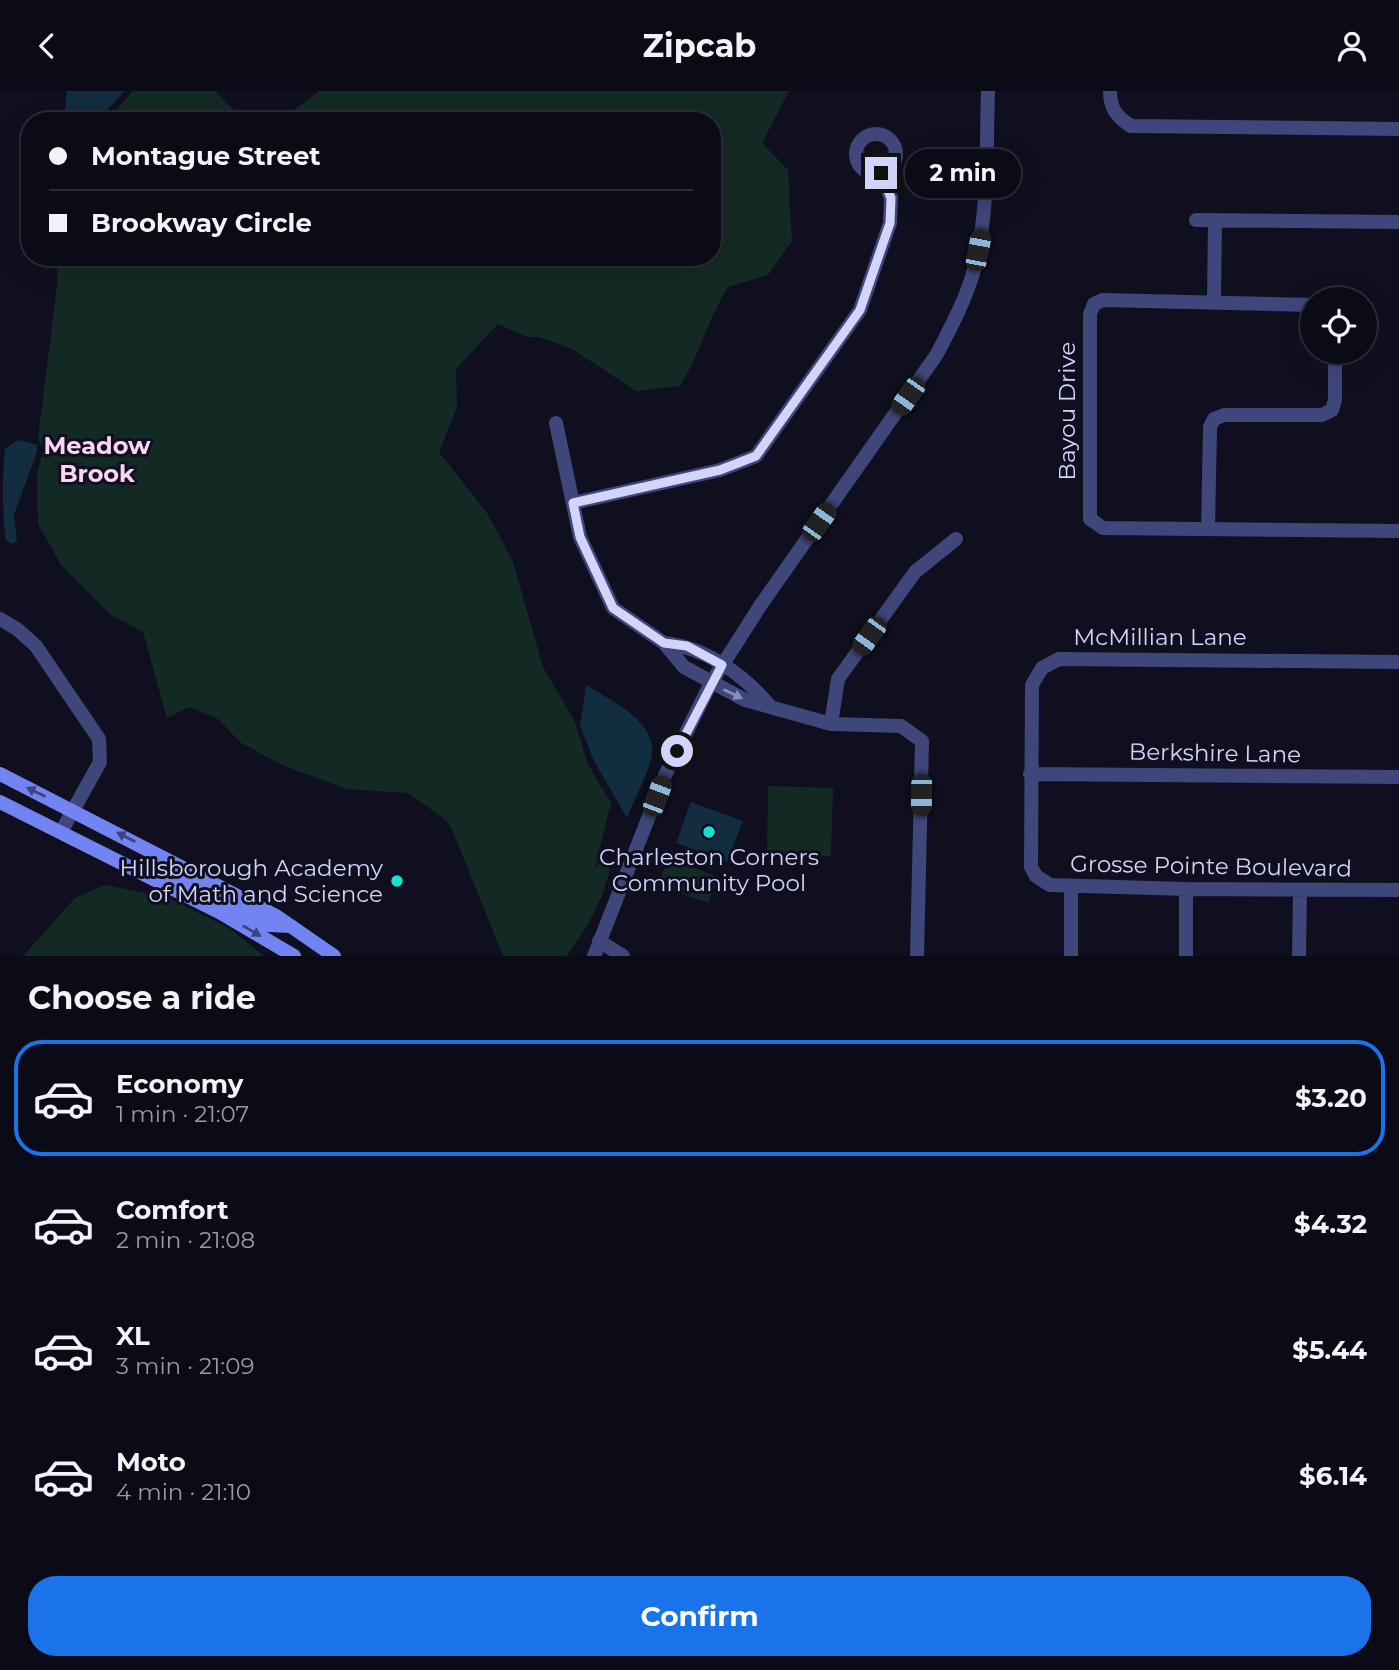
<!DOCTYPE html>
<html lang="en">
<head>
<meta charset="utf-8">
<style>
	body { margin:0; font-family:Montserrat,sans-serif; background:#141420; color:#f1f3f6; height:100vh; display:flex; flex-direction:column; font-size:26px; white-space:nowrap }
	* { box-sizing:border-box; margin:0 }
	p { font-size:23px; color:#9a9ba1 }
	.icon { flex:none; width:38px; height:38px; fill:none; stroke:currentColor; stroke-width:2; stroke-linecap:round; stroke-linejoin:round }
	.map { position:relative; height:865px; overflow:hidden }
	.side { display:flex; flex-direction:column; background:#0b0b17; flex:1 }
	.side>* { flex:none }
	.hud { position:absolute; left:21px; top:21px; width:700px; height:154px; border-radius:28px; box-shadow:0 7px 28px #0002,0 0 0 2px #2b2b36; display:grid; align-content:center; height:154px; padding:0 28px; background:#0b0b17 }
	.controls { position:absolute; left:1300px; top:196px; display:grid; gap:14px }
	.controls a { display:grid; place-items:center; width:77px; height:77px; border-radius:50%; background:#0b0b17; box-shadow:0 7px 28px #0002,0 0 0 2px #2b2b36; font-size:35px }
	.end { position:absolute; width:32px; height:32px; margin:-16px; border:9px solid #d2d4fb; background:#111; box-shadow:0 0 0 4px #111 }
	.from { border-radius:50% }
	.bubble { position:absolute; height:49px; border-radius:24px; background:#0b0b17; box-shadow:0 7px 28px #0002,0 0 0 2px #2b2b36; font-size:23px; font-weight:700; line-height:49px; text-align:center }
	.car { position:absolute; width:21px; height:42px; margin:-21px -10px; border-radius:9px; box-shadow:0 0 5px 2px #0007; background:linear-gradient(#222 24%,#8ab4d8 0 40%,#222 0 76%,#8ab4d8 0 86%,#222 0) }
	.hud b { display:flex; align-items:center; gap:24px; height:66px; font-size:26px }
	.hud b+b { border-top:2px solid #2b2b36 }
	.hud i { width:18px; height:18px; background:#f1f3f6 }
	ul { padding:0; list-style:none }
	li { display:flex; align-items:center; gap:21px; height:116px; margin:0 14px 10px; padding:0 14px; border:4px solid transparent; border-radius:28px }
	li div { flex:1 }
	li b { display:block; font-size:26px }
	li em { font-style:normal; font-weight:700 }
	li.selected { border-color:#1a73e8 }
	li>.icon { width:63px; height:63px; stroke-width:1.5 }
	h2 { padding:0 28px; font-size:32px; line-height:84px }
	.button { display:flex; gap:14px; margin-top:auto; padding:14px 28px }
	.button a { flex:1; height:80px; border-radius:28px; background:#1a73e8; color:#fff; font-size:28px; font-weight:700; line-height:80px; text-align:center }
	header { display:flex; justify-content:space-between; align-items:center; height:91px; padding:0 28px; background:#0b0b17; font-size:32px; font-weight:700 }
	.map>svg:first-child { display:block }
</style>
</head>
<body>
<header><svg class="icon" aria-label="back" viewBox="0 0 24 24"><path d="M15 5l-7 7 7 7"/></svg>Zipcab<svg class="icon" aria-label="person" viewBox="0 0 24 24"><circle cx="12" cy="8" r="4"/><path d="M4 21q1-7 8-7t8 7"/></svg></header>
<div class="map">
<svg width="1399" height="865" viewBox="0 0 1399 865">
	<rect width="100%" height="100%" fill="#0f0f1f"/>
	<path fill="#132924" d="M133 0H215L242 27 287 24 319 0H789L762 52 788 79 792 150 768 184 728 196C708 228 700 263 680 295L636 300 572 258 539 246H527L498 233 456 278 457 316 439 361 487 422 512 468 543 576 575 631 588 673 611 712 595 777 606 768 611 773C604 808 588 837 566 865H503L451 736 443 727 408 702 347 698 284 675 241 652 218 628 189 616 167 627 143 541 111 524 61 474 38 433 37 382 43 360 38 347 57 195V166H712V30H106Z
		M768 695 833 697 831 765 767 764Z
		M669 766 718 786 708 812 658 794Z
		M104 794 167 806 229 837 264 865H23L75 807Z"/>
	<path fill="#122c40" d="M67 0H125L97 30H64Z
		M18 349 37 354V361L14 424 17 450 11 453 6 449C2 420 2 388 5 358Z
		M586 594C608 608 655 629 652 661 651 678 634 709 627 727L594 670 580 635Z
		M691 711 743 730 727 771 676 752Z"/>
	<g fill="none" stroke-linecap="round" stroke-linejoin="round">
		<path stroke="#3f467a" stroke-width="14" d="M1110 0C1110 18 1117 26 1131 35L1399 38
			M856 63a20 20 0 1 1 40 0a20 20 0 1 1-40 0Z
			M1196 129 1399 131
			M1214 211 1215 129
			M1312 214 1103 209 1094 213 1090 223V428L1103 437 1399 440
			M556 332 580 446 613 517 664 552 684 576 745 609 831 633 901 635 922 650 917 865
			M573 412 720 379 756 365 860 219 890 132 891 107 881 82
			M1208 438 1210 336 1214 328 1224 324H1322L1332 319 1335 309V261
			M0 528 17 538 36 555 99 648 100 671 61 741
			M664 552C705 556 743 583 769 614
			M1399 571 1059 568 1042 577 1032 594 1031 776 1036 785 1050 794 1186 798 1399 799
			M831 633 838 588 915 481 956 448
			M1030 683 1399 686
			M599 850 623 865
			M594 865 666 682 711 592 760 515 937 263C951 236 966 208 974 179 989 120 986 60 988 0
			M1071 865V796
			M1186 865V798
			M1299 865 1300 799"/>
		<path stroke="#7284f1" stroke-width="14" d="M0 683 276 825 334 865
			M0 711 221 822 294 865
			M154 783 178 787 269 834 291 835"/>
	</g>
	<defs><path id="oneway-solid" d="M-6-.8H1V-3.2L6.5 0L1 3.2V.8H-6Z" transform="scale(1.75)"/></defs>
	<use fill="#888dba" href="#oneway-solid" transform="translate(733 603) rotate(26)"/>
	<g fill="#3c447d">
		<use href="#oneway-solid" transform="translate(36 701) rotate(-154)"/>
		<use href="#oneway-solid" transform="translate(126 746) rotate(-153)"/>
		<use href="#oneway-solid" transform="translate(252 840) rotate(30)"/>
	</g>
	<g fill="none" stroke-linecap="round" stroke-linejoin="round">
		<path stroke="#d2d4fb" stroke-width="9" d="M677 660 722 574 687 555 664 552 613 517 580 446 573 412 720 379 756 365 860 219 890 132 891 107 881 82"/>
	</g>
	<g fill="#16e2d4" stroke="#0f0f1f" stroke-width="2.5">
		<circle cx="709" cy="741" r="7"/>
		<circle cx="397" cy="790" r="7"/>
	</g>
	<g text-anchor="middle" stroke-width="6" stroke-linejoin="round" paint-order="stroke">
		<g font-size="23" fill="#d2d4fb" stroke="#0f0f1f">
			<text transform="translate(1067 320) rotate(-90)" y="8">Bayou Drive</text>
			<text x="1160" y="554">McMillian Lane</text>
			<text transform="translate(1215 662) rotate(1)" y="8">Berkshire Lane</text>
			<text transform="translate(1211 775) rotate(1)" y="8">Grosse Pointe Boulevard</text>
		</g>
		<g font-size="23" fill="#d2d4fb" stroke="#0f0f1f">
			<text x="709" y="774">Charleston Corners<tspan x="709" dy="26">Community Pool</tspan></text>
			<text x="383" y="785" text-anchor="end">Hillsborough Academy<tspan x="383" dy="26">of Math and Science</tspan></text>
		</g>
		<g font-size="24" font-weight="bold" fill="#fbd4f3" stroke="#0f0f1f">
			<text x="97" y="363">Meadow<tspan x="97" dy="28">Brook</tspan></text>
		</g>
	</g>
</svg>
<div class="controls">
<a><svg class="icon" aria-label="locate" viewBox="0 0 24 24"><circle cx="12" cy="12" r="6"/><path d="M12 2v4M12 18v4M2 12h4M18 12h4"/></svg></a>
</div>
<i class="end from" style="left:677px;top:660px"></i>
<i class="end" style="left:881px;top:82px"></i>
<div class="bubble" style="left:905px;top:58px;width:116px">2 min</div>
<i class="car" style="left:978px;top:159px;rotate:11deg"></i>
<i class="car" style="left:908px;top:305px;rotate:215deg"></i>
<i class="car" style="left:819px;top:431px;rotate:35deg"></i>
<i class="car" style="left:869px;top:545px;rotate:216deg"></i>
<i class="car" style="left:921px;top:704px;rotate:181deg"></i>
<i class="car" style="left:657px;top:705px;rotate:21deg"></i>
<div class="hud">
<b><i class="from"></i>Montague Street</b>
<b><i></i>Brookway Circle</b>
</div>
</div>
<section class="side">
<h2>Choose a ride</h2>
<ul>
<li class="selected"><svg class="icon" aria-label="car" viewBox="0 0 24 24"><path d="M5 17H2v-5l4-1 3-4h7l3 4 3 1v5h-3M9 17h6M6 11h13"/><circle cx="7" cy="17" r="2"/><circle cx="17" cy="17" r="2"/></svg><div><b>Economy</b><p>1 min · 21:07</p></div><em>$3.20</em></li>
<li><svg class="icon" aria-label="car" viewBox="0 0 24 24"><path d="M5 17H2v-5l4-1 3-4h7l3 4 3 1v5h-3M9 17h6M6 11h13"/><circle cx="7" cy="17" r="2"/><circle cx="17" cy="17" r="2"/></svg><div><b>Comfort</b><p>2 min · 21:08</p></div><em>$4.32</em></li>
<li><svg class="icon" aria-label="car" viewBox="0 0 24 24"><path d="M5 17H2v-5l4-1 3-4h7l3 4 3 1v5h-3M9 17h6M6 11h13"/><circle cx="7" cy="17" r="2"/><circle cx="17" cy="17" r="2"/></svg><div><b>XL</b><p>3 min · 21:09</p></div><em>$5.44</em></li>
<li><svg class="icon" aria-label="car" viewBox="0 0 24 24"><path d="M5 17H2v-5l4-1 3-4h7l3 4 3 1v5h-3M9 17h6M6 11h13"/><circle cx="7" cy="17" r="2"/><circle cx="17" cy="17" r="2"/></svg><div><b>Moto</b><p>4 min · 21:10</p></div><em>$6.14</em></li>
</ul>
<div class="button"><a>Confirm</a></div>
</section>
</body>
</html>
